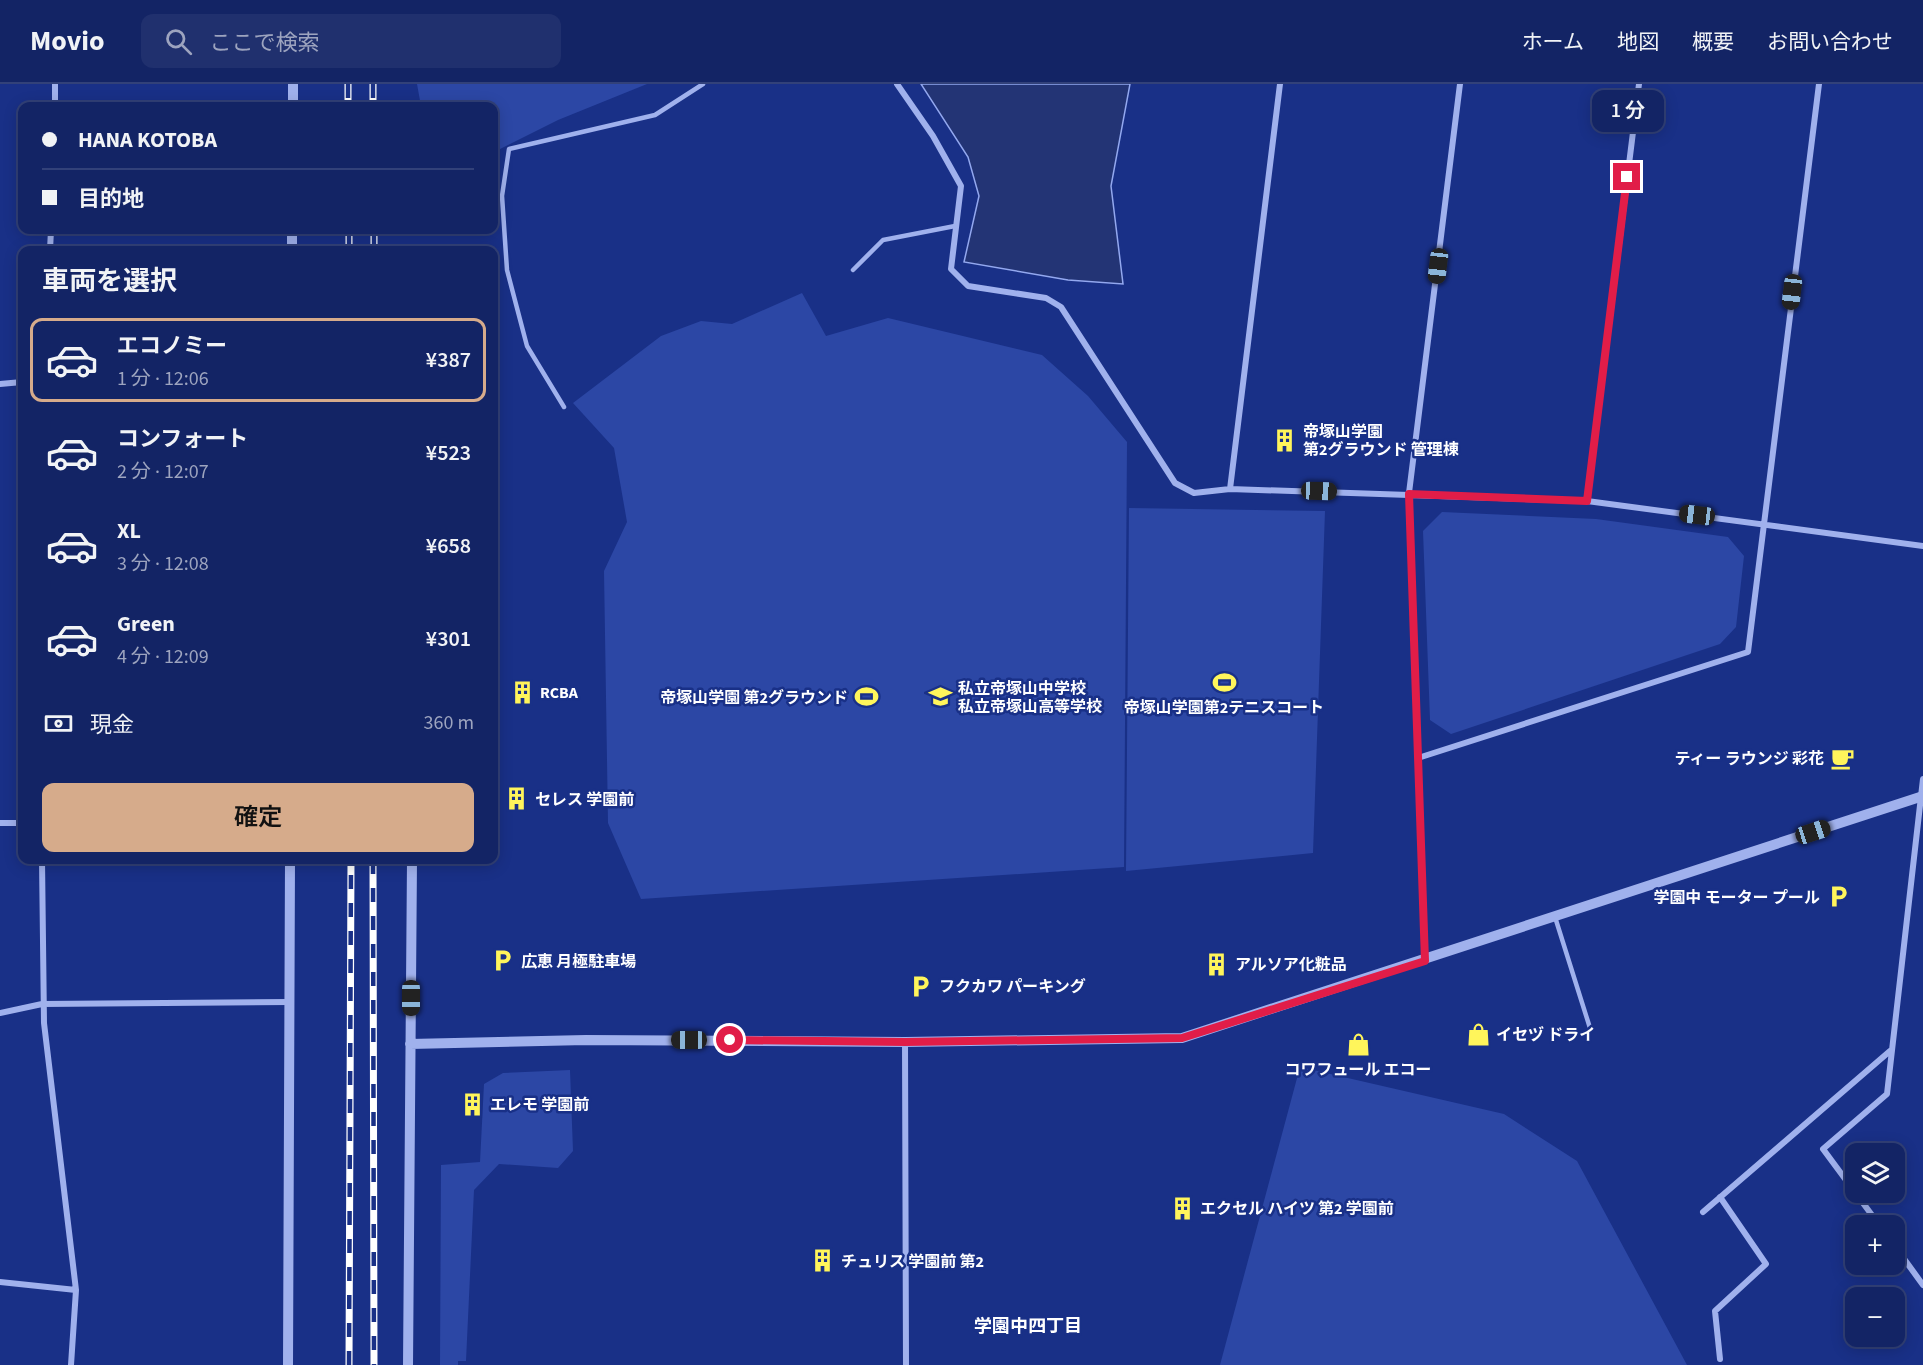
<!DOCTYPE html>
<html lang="ja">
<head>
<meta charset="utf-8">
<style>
	body { margin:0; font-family:"Source Sans 3","Noto Sans JP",sans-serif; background:#20306e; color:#f1f3f6; height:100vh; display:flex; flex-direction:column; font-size:22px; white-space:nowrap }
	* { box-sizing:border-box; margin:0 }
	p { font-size:20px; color:#9da4bf }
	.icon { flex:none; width:33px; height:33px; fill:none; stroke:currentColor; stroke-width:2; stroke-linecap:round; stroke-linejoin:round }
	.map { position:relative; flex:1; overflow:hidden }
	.details { position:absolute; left:18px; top:162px; width:480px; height:618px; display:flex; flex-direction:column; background:#132465; border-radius:12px; box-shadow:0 3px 15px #0003,0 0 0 2px #324179 }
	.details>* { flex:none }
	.hud { position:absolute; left:18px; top:18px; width:480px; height:132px; border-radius:12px; box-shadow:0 3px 15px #0003,0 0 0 2px #324179; display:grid; align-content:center; height:132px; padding:0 24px; background:#132465 }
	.fabs { position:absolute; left:1845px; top:1059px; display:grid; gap:12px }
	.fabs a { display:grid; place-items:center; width:60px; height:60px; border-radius:12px; background:#132465; box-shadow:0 3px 15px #0003,0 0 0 2px #324179; font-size:30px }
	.end { position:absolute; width:27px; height:27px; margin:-14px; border:8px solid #e11d48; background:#fff; box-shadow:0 0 0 3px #fff }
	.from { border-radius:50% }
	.bubble { position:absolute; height:42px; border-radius:12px; background:#132465; box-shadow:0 3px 15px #0003,0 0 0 2px #324179; font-size:20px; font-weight:600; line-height:42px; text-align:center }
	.car { position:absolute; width:18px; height:36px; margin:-18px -9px; border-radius:8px; box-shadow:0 0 4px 2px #0007; background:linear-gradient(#222 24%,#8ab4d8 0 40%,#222 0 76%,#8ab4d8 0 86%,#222 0) }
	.hud b { display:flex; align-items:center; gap:21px; height:57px; font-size:22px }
	.hud b+b { border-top:2px solid #324179 }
	.hud i { width:15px; height:15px; background:#f1f3f6 }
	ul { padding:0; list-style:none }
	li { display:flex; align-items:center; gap:18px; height:84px; margin:0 12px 9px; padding:0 12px; border:3px solid transparent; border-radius:12px }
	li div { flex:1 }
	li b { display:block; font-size:22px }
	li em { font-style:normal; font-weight:600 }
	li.current { border-color:#d6ab8b }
	li>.icon { width:54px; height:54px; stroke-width:1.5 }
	h2 { padding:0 24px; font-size:27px; line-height:72px }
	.pay { display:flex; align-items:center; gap:15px; height:66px; padding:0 24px; font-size:22px }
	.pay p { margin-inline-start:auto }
	.button { display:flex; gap:12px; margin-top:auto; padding:12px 24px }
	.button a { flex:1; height:69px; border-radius:12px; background:#d6ab8b; color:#111; font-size:24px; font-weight:600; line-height:69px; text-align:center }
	header { display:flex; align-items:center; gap:36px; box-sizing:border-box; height:84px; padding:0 30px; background:#132465; border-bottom:2px solid #324179 }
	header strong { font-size:28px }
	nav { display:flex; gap:33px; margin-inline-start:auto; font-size:21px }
	.search { width:420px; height:54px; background:#20306e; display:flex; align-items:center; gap:15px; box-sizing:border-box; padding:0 21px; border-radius:12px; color:#9da4bf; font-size:22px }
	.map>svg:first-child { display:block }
</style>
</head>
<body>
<header>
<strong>Movio</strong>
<div class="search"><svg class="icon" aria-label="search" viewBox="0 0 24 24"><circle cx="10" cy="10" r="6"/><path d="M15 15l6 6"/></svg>ここで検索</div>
<nav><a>ホーム</a><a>地図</a><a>概要</a><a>お問い合わせ</a></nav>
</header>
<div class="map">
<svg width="1923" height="1281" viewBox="0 0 1923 1281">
	<rect width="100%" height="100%" fill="#193087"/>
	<path fill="#2c47a5" d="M417 0H647L558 36 494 68V22H421Z
		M802 209 826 252 888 234 1042 271 1088 312 1127 358 1124 783 641 815 608 739 604 487 627 438 614 364 573 319 661 252 701 237 732 240Z
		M1129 424 1325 427 1313 769 1126 787Z
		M1442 428 1596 435 1728 453 1744 472 1736 543 1720 560 1451 650 1430 636 1423 447Z
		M1300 983 1504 1030 1577 1077 1687 1281H1220Z
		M570 986 573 1067 558 1084 499 1080 474 1106 466 1277H458V1281H440L441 1081 480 1078 484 1000 503 989Z"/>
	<path fill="#233475" stroke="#93a8ef" stroke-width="1.5" d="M921 0H1130L1111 102 1123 200 1068 196 964 178 979 112 968 73Z"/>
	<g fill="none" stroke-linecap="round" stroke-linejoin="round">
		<path stroke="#a0b1ed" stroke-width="4.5" d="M853 186 883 156 955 142
			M564 323 527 262 507 186 502 112 509 65 655 31 703 0
			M1555 833 1590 944"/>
		<path stroke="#a0b1ed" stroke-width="6" d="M897 0 933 52 961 102 951 185 968 202 1046 214 1061 223 1175 399 1194 409 1230 405 1587 417 1923 462
			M55 22V0
			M50 166 51 146
			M0 300 22 298
			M1230 405 1280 0
			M1587 417 1639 0
			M1418 674 1748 568 1819 0
			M0 739H22
			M42 776 44 939 76 1206 71 1281
			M1425 876 1409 409 1460 0
			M0 929 42 920 290 918
			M905 958 906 1281
			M1703 1128 1890 967
			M1880 1142 1823 1065 1887 1010 1923 695
			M1894 1161 1923 1201
			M0 1198 76 1206
			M1720 1275 1715 1227 1766 1180 1720 1113"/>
		<path stroke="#a0b1ed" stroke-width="10" d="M293 22V0
			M292 166V146
			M410 960 586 956 905 958 1182 954 1923 712
			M288 1281 290 776
			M408 1281 412 776"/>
		<defs>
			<path id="rail" d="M348 0V22
				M373 0V22
				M349 146V166
				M374 166V146
				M373 776 374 1281
				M349 1281 351 776"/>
		</defs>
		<use href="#rail" stroke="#fff" stroke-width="7"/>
		<use href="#rail" stroke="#193087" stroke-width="4.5" stroke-dasharray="14" stroke-linecap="butt"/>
	</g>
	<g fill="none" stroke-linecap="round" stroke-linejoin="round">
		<path stroke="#e11d48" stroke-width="8" d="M730 956 905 958 1182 954 1425 877 1409 410 1587 417 1627 93"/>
	</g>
	<defs>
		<symbol id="building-bare" viewBox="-9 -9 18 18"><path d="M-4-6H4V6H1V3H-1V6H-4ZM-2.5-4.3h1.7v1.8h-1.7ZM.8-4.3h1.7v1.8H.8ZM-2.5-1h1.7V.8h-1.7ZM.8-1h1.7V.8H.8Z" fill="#fff55b" stroke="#193087" stroke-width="2.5" paint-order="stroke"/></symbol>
		<symbol id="stadium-bare" viewBox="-9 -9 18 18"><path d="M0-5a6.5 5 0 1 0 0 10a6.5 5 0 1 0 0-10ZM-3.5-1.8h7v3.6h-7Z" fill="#fff55b" stroke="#193087" stroke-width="2.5" paint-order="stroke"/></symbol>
		<symbol id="school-bare" viewBox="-9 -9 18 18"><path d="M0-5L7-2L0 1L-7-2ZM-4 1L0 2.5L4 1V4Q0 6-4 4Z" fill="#fff55b" stroke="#193087" stroke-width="2.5" paint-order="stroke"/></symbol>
		<symbol id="cafe-bare" viewBox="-9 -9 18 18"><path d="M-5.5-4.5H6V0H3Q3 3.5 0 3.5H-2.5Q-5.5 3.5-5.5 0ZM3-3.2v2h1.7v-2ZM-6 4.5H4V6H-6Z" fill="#fff55b" stroke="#193087" stroke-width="2.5" paint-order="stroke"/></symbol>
		<symbol id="parking-bare" viewBox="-9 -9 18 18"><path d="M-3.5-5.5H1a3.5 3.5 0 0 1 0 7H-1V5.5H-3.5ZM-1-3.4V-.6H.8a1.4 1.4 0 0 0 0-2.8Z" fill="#fff55b" stroke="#193087" stroke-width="2.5" paint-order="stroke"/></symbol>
		<symbol id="shop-bare" viewBox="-9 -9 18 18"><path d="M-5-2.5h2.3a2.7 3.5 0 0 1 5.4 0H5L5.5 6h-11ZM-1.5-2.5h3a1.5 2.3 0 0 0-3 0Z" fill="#fff55b" stroke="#193087" stroke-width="2.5" paint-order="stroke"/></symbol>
	</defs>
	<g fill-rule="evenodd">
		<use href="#building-bare" x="1268" y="340" width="33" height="33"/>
		<use href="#stadium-bare" x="1208" y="582" width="33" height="33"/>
		<use href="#building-bare" x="506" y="592" width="33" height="33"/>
		<use href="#stadium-bare" x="850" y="596" width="33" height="33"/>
		<use href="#school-bare" x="924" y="596" width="33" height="33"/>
		<use href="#cafe-bare" x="1826" y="658" width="33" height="33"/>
		<use href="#building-bare" x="500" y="698" width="33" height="33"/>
		<use href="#parking-bare" x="1822" y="796" width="33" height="33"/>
		<use href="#parking-bare" x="486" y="860" width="33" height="33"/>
		<use href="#building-bare" x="1200" y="864" width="33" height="33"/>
		<use href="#parking-bare" x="904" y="886" width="33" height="33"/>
		<use href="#shop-bare" x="1462" y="934" width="33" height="33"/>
		<use href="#shop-bare" x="1342" y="944" width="33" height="33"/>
		<use href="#building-bare" x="456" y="1004" width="33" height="33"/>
		<use href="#building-bare" x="1166" y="1108" width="33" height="33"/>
		<use href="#building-bare" x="806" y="1160" width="33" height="33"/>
	</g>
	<g text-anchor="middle" stroke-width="5" stroke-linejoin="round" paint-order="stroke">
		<g font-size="16" font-weight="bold" fill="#fff" stroke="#193087" text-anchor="start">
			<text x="1303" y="353">帝塚山学園<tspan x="1303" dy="18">第2グラウンド 管理棟</tspan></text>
			<text x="958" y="610">私立帝塚山中学校<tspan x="958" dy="18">私立帝塚山高等学校</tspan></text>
			<text x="540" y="614">RCBA</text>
			<text x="848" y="619" text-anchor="end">帝塚山学園 第2グラウンド</text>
			<text x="1224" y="629" text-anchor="middle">帝塚山学園第2テニスコート</text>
			<text x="1824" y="680" text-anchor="end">ティー ラウンジ 彩花</text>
			<text x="535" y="721">セレス 学園前</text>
			<text x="1820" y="819" text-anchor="end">学園中 モーター プール</text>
			<text x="521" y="883">広恵 月極駐車場</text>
			<text x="1235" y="886">アルソア化粧品</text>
			<text x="939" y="908">フクカワ パーキング</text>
			<text x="1496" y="956">イセヅ ドライ</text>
			<text x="1358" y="991" text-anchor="middle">コワフュール エコー</text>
			<text x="490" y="1026">エレモ 学園前</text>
			<text x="1200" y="1130">エクセル ハイツ 第2 学園前</text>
			<text x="841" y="1183">チュリス 学園前 第2</text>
		</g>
		<g font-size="18" font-weight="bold" fill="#fff" stroke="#193087">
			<text x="1028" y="1248">学園中四丁目</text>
		</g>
	</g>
</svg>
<div class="fabs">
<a><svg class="icon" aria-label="layers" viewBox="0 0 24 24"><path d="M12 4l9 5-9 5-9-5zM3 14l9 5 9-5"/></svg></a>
<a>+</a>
<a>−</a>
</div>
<i class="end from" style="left:730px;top:956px"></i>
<i class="end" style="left:1627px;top:93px"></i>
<div class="bubble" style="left:1592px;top:6px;width:72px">1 分</div>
<i class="car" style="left:1438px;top:182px;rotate:187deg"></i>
<i class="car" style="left:1792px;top:208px;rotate:187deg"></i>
<i class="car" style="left:1319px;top:407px;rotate:92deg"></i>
<i class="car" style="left:1697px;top:431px;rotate:277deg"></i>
<i class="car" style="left:1813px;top:748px;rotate:72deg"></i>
<i class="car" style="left:411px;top:914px;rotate:180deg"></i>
<i class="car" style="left:689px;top:956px;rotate:270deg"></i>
<div class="hud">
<b><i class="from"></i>HANA KOTOBA</b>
<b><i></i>目的地</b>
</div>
<section class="details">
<h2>車両を選択</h2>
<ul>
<li class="current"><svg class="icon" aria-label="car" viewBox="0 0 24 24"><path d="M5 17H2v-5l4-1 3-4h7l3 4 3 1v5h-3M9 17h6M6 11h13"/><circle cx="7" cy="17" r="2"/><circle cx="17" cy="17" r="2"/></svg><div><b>エコノミー</b><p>1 分 · 12:06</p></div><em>¥387</em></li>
<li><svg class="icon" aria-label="car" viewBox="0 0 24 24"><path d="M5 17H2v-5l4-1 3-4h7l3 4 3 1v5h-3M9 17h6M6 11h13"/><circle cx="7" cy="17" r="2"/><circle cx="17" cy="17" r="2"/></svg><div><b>コンフォート</b><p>2 分 · 12:07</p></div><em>¥523</em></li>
<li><svg class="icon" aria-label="car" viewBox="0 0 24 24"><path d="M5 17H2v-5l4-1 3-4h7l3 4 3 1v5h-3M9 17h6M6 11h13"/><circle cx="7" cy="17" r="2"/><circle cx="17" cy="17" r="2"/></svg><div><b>XL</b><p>3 分 · 12:08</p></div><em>¥658</em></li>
<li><svg class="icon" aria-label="car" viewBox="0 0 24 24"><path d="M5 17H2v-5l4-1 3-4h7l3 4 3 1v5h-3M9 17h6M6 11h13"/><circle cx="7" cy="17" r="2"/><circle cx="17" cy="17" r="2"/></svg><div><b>Green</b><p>4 分 · 12:09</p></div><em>¥301</em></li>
</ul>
<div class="pay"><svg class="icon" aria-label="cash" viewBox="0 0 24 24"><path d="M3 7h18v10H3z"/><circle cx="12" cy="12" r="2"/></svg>現金<p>360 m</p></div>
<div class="button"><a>確定</a></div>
</section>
</div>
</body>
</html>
